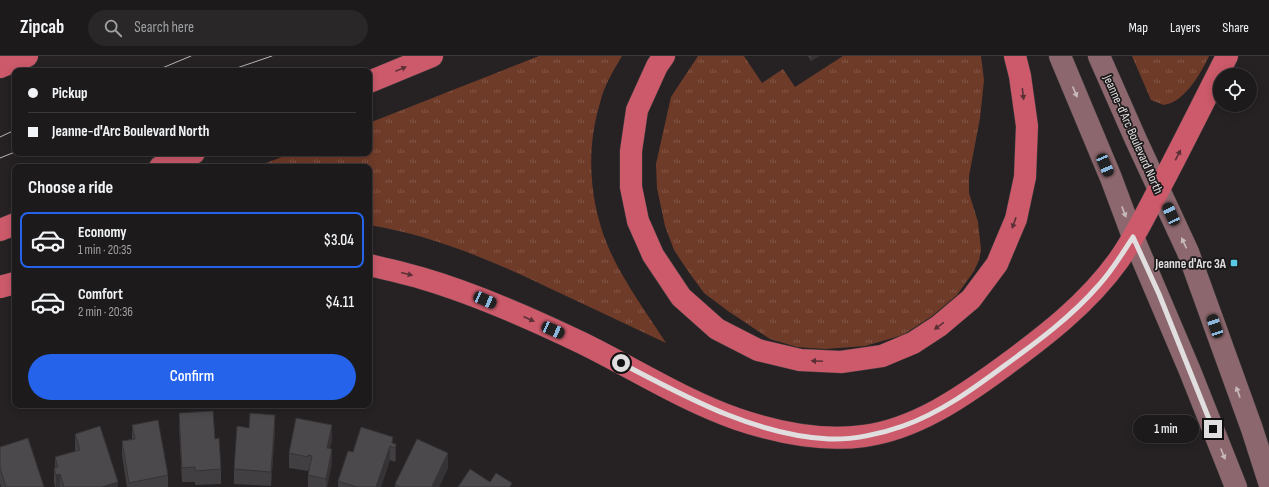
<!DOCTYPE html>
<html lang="en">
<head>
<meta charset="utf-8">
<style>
	body { margin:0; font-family:"Sofia Sans Condensed",sans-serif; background:#292728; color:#f1f3f6; height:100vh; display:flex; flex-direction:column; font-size:15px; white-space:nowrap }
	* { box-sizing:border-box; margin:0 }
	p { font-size:13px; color:#a0a1a3 }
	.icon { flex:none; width:22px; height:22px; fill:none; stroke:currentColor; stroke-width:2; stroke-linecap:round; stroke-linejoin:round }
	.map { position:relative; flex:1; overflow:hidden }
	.panel { position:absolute; left:12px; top:108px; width:360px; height:244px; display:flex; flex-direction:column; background:#1c1a1b; border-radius:8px; box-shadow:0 2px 10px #0003,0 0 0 1px #3a383a }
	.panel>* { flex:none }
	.hud { position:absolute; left:12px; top:12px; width:360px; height:88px; border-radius:8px; box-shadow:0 2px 10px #0003,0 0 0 1px #3a383a; display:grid; align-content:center; height:88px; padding:0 16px; background:#1c1a1b }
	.tools { position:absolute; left:1213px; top:12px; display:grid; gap:8px }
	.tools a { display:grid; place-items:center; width:44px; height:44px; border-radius:50%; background:#1c1a1b; box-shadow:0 2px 10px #0003,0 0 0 1px #3a383a; font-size:20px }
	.end { position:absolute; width:18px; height:18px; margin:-9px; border:5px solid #e0dedf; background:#111; box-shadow:0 0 0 2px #111 }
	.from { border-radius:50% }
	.bubble { position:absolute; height:28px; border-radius:14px; background:#1c1a1b; box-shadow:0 2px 10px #0003,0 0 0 1px #3a383a; font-size:13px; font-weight:600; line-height:28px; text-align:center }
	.car { position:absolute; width:12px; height:24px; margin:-12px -6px; border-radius:5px; box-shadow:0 0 3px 1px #0007; background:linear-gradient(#222 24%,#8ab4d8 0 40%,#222 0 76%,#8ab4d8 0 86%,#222 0) }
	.hud b { display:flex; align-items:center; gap:14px; height:38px; font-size:15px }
	.hud b+b { border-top:1px solid #3a383a }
	.hud i { width:10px; height:10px; background:#f1f3f6 }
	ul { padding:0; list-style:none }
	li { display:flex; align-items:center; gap:12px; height:56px; margin:0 8px 6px; padding:0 8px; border:2px solid transparent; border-radius:8px }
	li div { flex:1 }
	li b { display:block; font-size:15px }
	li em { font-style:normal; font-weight:600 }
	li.selected { border-color:#2563eb }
	li>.icon { width:36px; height:36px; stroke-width:1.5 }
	h2 { padding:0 16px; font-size:18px; line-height:48px }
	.button { display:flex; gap:8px; margin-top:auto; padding:8px 16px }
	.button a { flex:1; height:46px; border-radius:24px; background:#2563eb; color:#fff; font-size:16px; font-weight:600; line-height:46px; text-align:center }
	header { display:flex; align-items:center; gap:24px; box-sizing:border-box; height:56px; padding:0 20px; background:#1c1a1b; border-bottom:1px solid #3a383a }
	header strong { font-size:19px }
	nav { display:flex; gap:22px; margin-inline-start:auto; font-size:14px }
	.search { width:280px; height:36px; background:#292728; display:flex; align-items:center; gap:10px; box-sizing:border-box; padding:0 14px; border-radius:22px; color:#a0a1a3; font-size:15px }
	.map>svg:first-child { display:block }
</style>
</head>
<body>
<header>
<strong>Zipcab</strong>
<div class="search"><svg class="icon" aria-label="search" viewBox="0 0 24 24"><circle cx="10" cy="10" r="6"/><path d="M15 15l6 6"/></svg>Search here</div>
<nav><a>Map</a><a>Layers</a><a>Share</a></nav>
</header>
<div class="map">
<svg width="1269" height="431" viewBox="0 0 1269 431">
	<defs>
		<pattern id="grass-tufts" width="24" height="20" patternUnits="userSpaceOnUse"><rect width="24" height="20" fill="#6f3b29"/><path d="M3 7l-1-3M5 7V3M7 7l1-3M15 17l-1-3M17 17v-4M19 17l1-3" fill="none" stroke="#835748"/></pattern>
	</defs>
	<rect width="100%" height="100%" fill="#262224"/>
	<path fill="url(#grass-tufts)" d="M539 0H622C613 15 604 30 600 47 586 93 589 143 607 188 620 221 647 257 666 287 631 271 597 254 562 238 500 208 437 180 369 169V111H256L292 97H369V67Z
		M698 0H744L762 27 783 13 795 31 843 0H981L984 24 980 62 969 120V137L978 166 981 194 979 204 974 215 957 239 932 260 903 279 865 290 825 293 797 291 770 283 728 255 704 237 688 215 674 194 665 170 657 132 656 108 671 41Z
		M1132 0H1209C1202 15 1190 36 1175 45 1172 47 1167 48 1164 49L1151 44Z"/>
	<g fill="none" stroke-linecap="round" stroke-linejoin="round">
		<defs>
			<path id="secondary" d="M1060 0 1111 122 1133 181 1190 315 1236 431
				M1099 0 1136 84 1188 196 1252 373 1269 426"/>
			<path id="highway" d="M664 0 657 10 637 54 631 95V131L638 165 653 199 681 241 717 273 758 294 800 304 841 306 882 300 913 287 939 270 971 243 997 208 1016 163 1025 121 1027 70 1020 20 1015 0
				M0 11 27 0
				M369 26 432 0
				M160 111 194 97
				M0 174 15 168
				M369 209C386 213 404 217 421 222 476 238 530 262 582 287 633 312 683 344 737 363 778 377 821 386 864 380 916 373 962 341 1003 311 1045 280 1087 248 1118 205 1134 183 1145 159 1158 135 1182 90 1204 45 1227 0
				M0 231 15 227"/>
		</defs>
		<use href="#secondary" stroke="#413e3f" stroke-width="23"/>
		<use href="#highway" stroke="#413e3f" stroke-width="23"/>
		<use href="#secondary" stroke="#8c676d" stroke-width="22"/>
		<use href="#highway" stroke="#cc5a6a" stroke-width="22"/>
		<path stroke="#b8b6b7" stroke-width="1" d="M155 15 191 0
			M228 15 272 0
			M0 81 15 74
			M0 102 15 96"/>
	</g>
	<path fill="#413f41" d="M808 0H819L811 5Z
		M179 357 215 383 221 413V428L195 429V426H182L179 371Z
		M132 369 168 419V431H127L122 399V385L132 383Z
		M275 373 271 430 234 428V413Z
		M75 378 118 431H55L54 426V412H55V401L75 395Z
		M332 383 330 392 332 407 327 431H308V419L309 414 308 413V415L289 412V397Z
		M393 388H396V403L395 406 390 404 381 431H338V425L353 396Z
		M0 391 44 431H1L0 427Z
		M448 412 439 431H395V428Z"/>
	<path fill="#353335" d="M811 0H819L811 5Z
		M275 359V373L271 430V416Z
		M332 369V383L327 406V392Z
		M396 388V403L395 406V392Z
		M390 390V404L381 431H376Z
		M332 393V407L327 431H326V423Z
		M448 397V412L439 431H432Z
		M60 418V431H56V419Z
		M118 426V431H102Z"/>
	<path fill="#4c494c" stroke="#353335" d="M213 355 215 383 219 382 221 413 195 415V411L182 412 179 357Z
		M250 357 275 359 271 416 234 413 237 370 249 372Z
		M296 362 332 369 327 392 332 393 326 423 308 419 312 400 308 399V401L289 397Z
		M158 364 168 419 129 427 122 385 135 383 132 369Z
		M100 370 118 426 102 431H64L60 418 56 419 54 412 58 411 55 401 80 394 75 378Z
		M361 371 393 381 392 387 396 388 395 392 390 390 376 431H357L338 425 348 395 353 396Z
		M28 382 44 431H6L0 412V391Z
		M417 383 448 397 432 430 435 431H400L395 428Z
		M470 413 490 426 496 417 512 427 510 431H458Z"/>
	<defs><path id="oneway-solid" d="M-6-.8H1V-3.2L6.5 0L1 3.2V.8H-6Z"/></defs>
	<g fill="#5a3036">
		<use href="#oneway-solid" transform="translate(401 13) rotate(-22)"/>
		<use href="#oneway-solid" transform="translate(1023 38) rotate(83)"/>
		<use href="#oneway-solid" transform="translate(1178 99) rotate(-63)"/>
		<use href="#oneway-solid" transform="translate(1014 167) rotate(110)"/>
		<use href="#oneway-solid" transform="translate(407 218) rotate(14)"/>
		<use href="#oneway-solid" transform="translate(529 263) rotate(24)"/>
		<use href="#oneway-solid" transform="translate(939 270) rotate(144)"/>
		<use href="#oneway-solid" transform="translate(817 305) rotate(-178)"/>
	</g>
	<g fill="#c7babd">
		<use href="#oneway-solid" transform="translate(1075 36) rotate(67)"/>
		<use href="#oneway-solid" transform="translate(1124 156) rotate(69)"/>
		<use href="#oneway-solid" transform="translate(1184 187) rotate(-115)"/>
		<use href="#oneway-solid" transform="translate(1238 336) rotate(-110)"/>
		<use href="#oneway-solid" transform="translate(1223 398) rotate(68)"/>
	</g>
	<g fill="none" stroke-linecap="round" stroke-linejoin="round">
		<path stroke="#e0dedf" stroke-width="5" d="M621 307C686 341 754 379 829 383 852 384 881 378 903 370 940 357 973 333 1004 310 1037 286 1071 261 1098 230 1112 215 1122 198 1133 181L1159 238 1213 373"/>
	</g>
	<rect fill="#59c8e4" stroke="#1c191a" stroke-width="1.5" x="1230" y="203" width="8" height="8" rx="2"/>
	<g text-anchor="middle" stroke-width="3.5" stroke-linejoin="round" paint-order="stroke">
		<g font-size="13" fill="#e0dedf" stroke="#1c191a">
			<text transform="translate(1134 78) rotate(66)" y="5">Jeanne-d'Arc Boulevard North</text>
		</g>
		<g font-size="13" font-weight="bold" fill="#e0dedf" stroke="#1c191a" text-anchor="end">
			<text x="1226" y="212">Jeanne d'Arc 3A</text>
		</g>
	</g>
</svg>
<div class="tools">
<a><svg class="icon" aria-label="locate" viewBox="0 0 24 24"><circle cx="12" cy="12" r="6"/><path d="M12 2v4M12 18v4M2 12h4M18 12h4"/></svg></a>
</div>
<i class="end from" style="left:621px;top:307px"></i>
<i class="end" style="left:1213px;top:373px"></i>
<div class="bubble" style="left:1133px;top:359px;width:66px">1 min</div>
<i class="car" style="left:1105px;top:109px;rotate:157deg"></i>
<i class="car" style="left:1171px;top:158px;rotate:335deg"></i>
<i class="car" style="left:485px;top:244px;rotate:114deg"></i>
<i class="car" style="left:1215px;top:270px;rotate:341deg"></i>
<i class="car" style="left:553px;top:274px;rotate:114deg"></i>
<div class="hud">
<b><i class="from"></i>Pickup</b>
<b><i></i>Jeanne-d'Arc Boulevard North</b>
</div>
<section class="panel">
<h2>Choose a ride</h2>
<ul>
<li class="selected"><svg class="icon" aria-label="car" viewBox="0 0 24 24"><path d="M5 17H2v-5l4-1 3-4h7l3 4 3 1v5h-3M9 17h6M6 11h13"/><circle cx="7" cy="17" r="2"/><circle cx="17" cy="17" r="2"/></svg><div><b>Economy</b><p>1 min · 20:35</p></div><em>$3.04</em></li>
<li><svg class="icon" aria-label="car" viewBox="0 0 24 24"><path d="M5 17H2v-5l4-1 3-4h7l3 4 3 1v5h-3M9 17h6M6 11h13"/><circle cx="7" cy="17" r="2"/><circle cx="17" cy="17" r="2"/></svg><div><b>Comfort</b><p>2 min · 20:36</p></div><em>$4.11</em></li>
</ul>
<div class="button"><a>Confirm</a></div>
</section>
</div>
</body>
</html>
